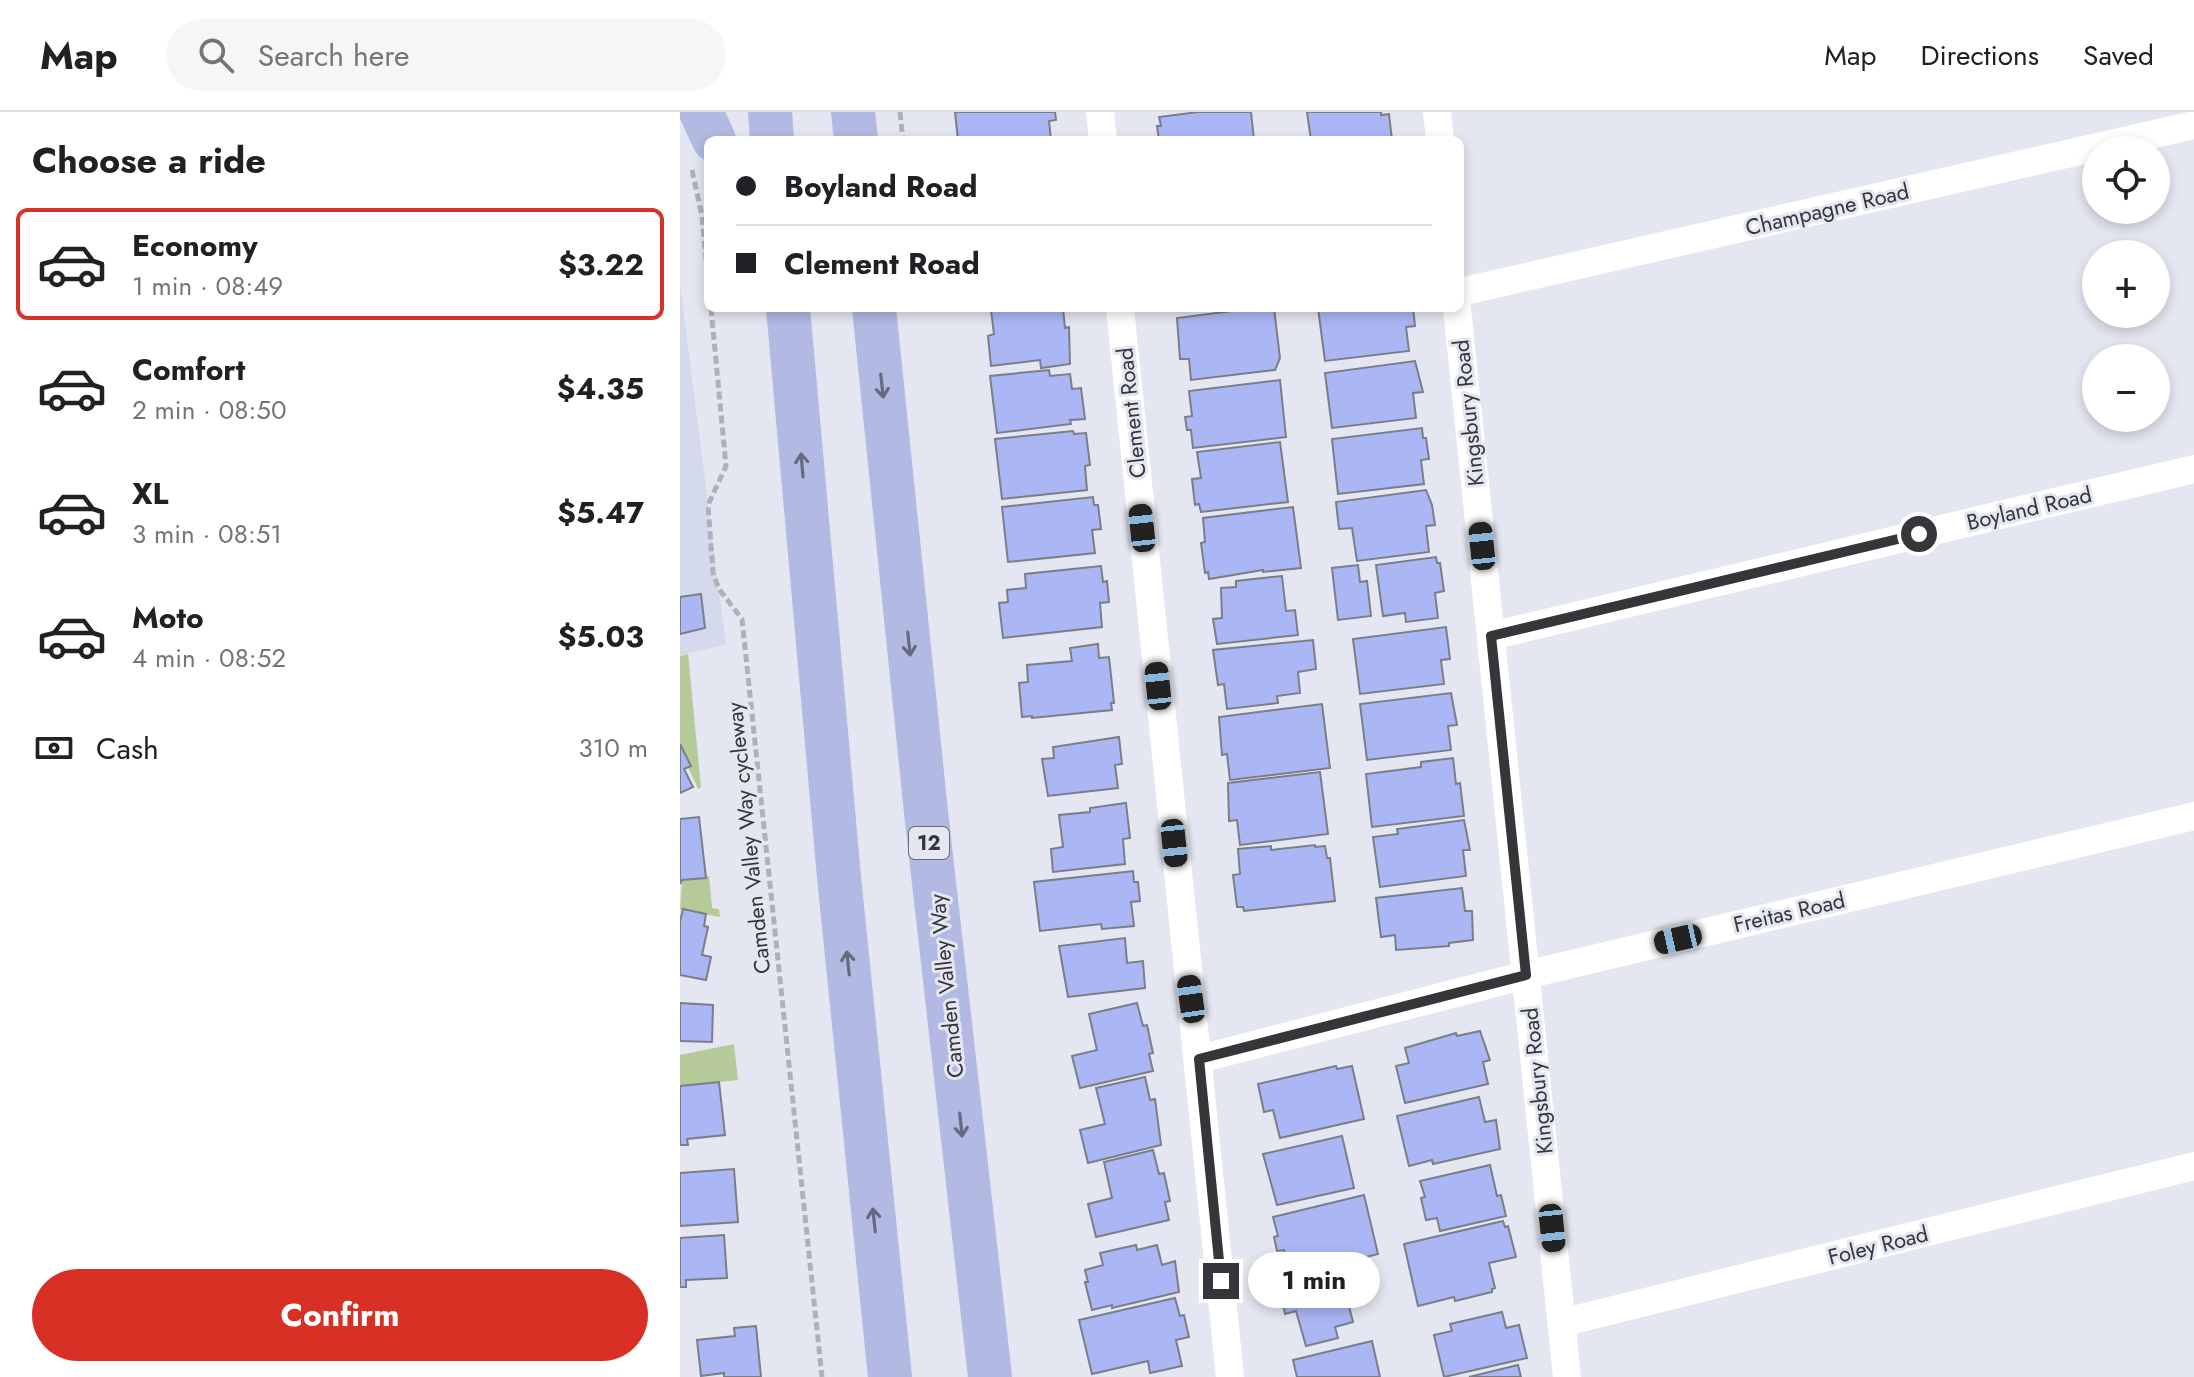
<!DOCTYPE html>
<html lang="en">
<head>
<meta charset="utf-8">
<style>
	body { margin:0; font-family:Jost,sans-serif; background:#f6f6f6; color:#202124; height:100vh; display:flex; flex-direction:column; font-size:30px; white-space:nowrap }
	* { box-sizing:border-box; margin:0 }
	p { font-size:26px; color:#757577 }
	.icon { flex:none; width:44px; height:44px; fill:none; stroke:currentColor; stroke-width:2; stroke-linecap:round; stroke-linejoin:round }
	.map { position:relative; flex:1; overflow:hidden }
	.panel { display:flex; flex-direction:column; background:#fff; width:680px }
	.panel>* { flex:none }
	.hud { position:absolute; left:24px; top:24px; width:760px; height:176px; border-radius:12px; box-shadow:0 4px 12px #0003; display:grid; align-content:center; height:176px; padding:0 32px; background:#fff }
	.tools { position:absolute; left:1402px; top:24px; display:grid; gap:16px }
	.tools a { display:grid; place-items:center; width:88px; height:88px; border-radius:50%; background:#fff; box-shadow:0 4px 12px #0003; font-size:40px }
	.end { position:absolute; width:36px; height:36px; margin:-18px; border:10px solid #35363a; background:#fff; box-shadow:0 0 0 4px #fff }
	.from { border-radius:50% }
	.bubble { position:absolute; height:56px; border-radius:28px; background:#fff; box-shadow:0 4px 12px #0003; font-size:26px; font-weight:700; line-height:56px; text-align:center }
	.car { position:absolute; width:24px; height:48px; margin:-24px -12px; border-radius:10px; box-shadow:0 0 6px 2px #0007; background:linear-gradient(#222 24%,#8ab4d8 0 40%,#222 0 76%,#8ab4d8 0 86%,#222 0) }
	.hud b { display:flex; align-items:center; gap:28px; height:76px; font-size:30px }
	.hud b+b { border-top:2px solid #e0e0e0 }
	.hud i { width:20px; height:20px; background:#202124 }
	ul { padding:0; list-style:none }
	li { display:flex; align-items:center; gap:24px; height:112px; margin:0 16px 12px; padding:0 16px; border:4px solid transparent; border-radius:12px }
	li div { flex:1 }
	li b { display:block; font-size:30px }
	li em { font-style:normal; font-weight:700 }
	li.selected { border-color:#d93025 }
	li>.icon { width:72px; height:72px; stroke-width:1.5 }
	h2 { padding:0 32px; font-size:36px; line-height:96px }
	.pay { display:flex; align-items:center; gap:20px; height:88px; padding:0 32px; font-size:30px }
	.pay p { margin-inline-start:auto }
	.action { display:flex; gap:16px; margin-top:auto; padding:16px 32px }
	.action a { flex:1; height:92px; border-radius:48px; background:#d93025; color:#fff; font-size:32px; font-weight:700; line-height:92px; text-align:center }
	header { display:flex; align-items:center; gap:48px; box-sizing:border-box; height:112px; padding:0 40px; background:#fff; border-bottom:2px solid #e0e0e0 }
	header strong { font-size:38px }
	nav { display:flex; gap:44px; margin-inline-start:auto; font-size:28px }
	.search { width:560px; height:72px; background:#f6f6f6; display:flex; align-items:center; gap:20px; box-sizing:border-box; padding:0 28px; border-radius:44px; color:#757577; font-size:30px }
	main { display:flex; flex:1; min-height:0 }
	.map>svg:first-child { display:block }
</style>
</head>
<body>
<header>
<strong>Map</strong>
<div class="search"><svg class="icon" aria-label="search" viewBox="0 0 24 24"><circle cx="10" cy="10" r="6"/><path d="M15 15l6 6"/></svg>Search here</div>
<nav><a>Map</a><a>Directions</a><a>Saved</a></nav>
</header>
<main>
<section class="panel">
<h2>Choose a ride</h2>
<ul>
<li class="selected"><svg class="icon" aria-label="car" viewBox="0 0 24 24"><path d="M5 17H2v-5l4-1 3-4h7l3 4 3 1v5h-3M9 17h6M6 11h13"/><circle cx="7" cy="17" r="2"/><circle cx="17" cy="17" r="2"/></svg><div><b>Economy</b><p>1 min · 08:49</p></div><em>$3.22</em></li>
<li><svg class="icon" aria-label="car" viewBox="0 0 24 24"><path d="M5 17H2v-5l4-1 3-4h7l3 4 3 1v5h-3M9 17h6M6 11h13"/><circle cx="7" cy="17" r="2"/><circle cx="17" cy="17" r="2"/></svg><div><b>Comfort</b><p>2 min · 08:50</p></div><em>$4.35</em></li>
<li><svg class="icon" aria-label="car" viewBox="0 0 24 24"><path d="M5 17H2v-5l4-1 3-4h7l3 4 3 1v5h-3M9 17h6M6 11h13"/><circle cx="7" cy="17" r="2"/><circle cx="17" cy="17" r="2"/></svg><div><b>XL</b><p>3 min · 08:51</p></div><em>$5.47</em></li>
<li><svg class="icon" aria-label="car" viewBox="0 0 24 24"><path d="M5 17H2v-5l4-1 3-4h7l3 4 3 1v5h-3M9 17h6M6 11h13"/><circle cx="7" cy="17" r="2"/><circle cx="17" cy="17" r="2"/></svg><div><b>Moto</b><p>4 min · 08:52</p></div><em>$5.03</em></li>
</ul>
<div class="pay"><svg class="icon" aria-label="cash" viewBox="0 0 24 24"><path d="M3 7h18v10H3z"/><circle cx="12" cy="12" r="2"/></svg>Cash<p>310 m</p></div>
<div class="action"><a>Confirm</a></div>
</section>
<div class="map">
<svg width="1514" height="1265" viewBox="0 0 1514 1265">
	<rect width="100%" height="100%" fill="#e4e6f1"/>
	<path fill="#d5d9ec" d="M0 172 46 533 0 543Z"/>
	<path fill="#b6ca99" d="M8 542 21 675 18 677 8 655 11 653 0 632V544Z
		M29 764 32 796 39 797 40 805 0 798 2 769Z
		M54 932 58 968 0 974V943Z"/>
	<path fill="#abb7f5" stroke="#7b7d87" stroke-width="2" d="M275 0H375L376 8 369 9 371 28H278Z
		M518 0H571L574 28H479L477 14H481L479 5Z
		M627 0H701V3L709 2 712 28H631Z
		M328 196H383L385 216 389 215 390 252 361 256 360 248 311 254 308 224 314 222 311 198Z
		M575 196H594L600 246 595 258 511 268 509 247H500L497 206Z
		M638 196H733L735 214 726 215 729 239 645 249Z
		M735 249 743 280 733 281 736 306 652 316 645 261Z
		M369 258 370 264 390 262 392 277 401 276 405 307 390 308 391 312 317 321 310 264Z
		M600 268 606 325 513 336 511 318H507L505 305 512 304 509 279Z
		M742 316 743 326H746L749 347 741 348 744 372 658 382 652 327Z
		M393 319 394 322 406 321 410 353 405 354 407 378 322 387 315 327Z
		M600 330 608 390 521 400 519 392 515 393 512 367 521 366 517 340Z
		M746 378 752 393 755 413 746 414 749 440 677 449 672 416 659 417 656 390Z
		M413 385 414 393H418L421 417 412 418 415 441 328 450 322 395Z
		M613 395 621 456 583 460V458L529 467 528 460 525 461 521 431 525 430 523 406Z
		M756 445 757 451H760L764 479 755 481 758 506 726 510 725 501 703 504 696 453Z
		M678 453 680 470 687 469 691 504 658 508 652 456Z
		M421 454 423 470 427 469 429 490 420 491 422 515 323 526 319 491 328 490 327 478 346 476 345 462Z
		M602 464 606 499 615 498 618 523 537 532 533 507 542 506 541 476 556 475V469Z
		M21 482 25 516 0 522V485Z
		M766 515 770 547 761 548 764 572 680 582 673 527Z
		M633 528 636 557 618 560 620 581 597 584 598 591 547 597 544 572 538 573 533 538Z
		M418 532 419 546 429 545 434 591H431L432 598 352 606V604L342 605 339 571 348 570 347 553 392 549 390 536Z
		M771 581 777 613 768 614 771 638 687 648 680 592Z
		M642 592 650 656 550 668 547 642 542 643 539 605Z
		M439 625 442 652 435 653 438 676 368 684 362 647 374 646 373 635Z
		M0 632 11 654 4 657 13 675 0 681Z
		M773 646 776 672 780 671 784 704 692 715 686 662 741 655V650Z
		M640 660 648 722 560 733 557 708 549 709 548 671Z
		M446 691 450 726 443 727 445 752 373 760 371 737 383 735 379 703 410 700V696Z
		M19 705 26 766 2 768 0 772V707Z
		M784 708 790 738H783L786 764 700 775 693 725 718 722 717 717Z
		M635 733V735L645 734 647 746H650L655 789 564 799 563 795H557L553 763 560 762 558 737 591 734V738Z
		M453 759 454 770H458L460 789 451 790 454 814 422 817 421 812 360 819 354 770Z
		M782 776 785 799H792L793 828 769 831V834L716 838 715 823 701 825 696 786Z
		M3 797 26 802 24 814 28 815 22 843 31 845 26 868 0 863V809Z
		M445 826 447 851 463 849 465 876 388 885 379 834Z
		M0 891 33 893 32 930 0 929Z
		M457 891 463 914 467 913 473 941 469 942 473 959 400 976 392 944 417 938 409 902Z
		M800 919 810 948 803 950 808 972 725 991 716 954 729 951 725 936 776 921 777 924Z
		M656 954 657 957 672 954 684 1007 600 1026 593 998 584 1000 578 972Z
		M465 965 470 988 475 987 481 1033 408 1051 400 1018 425 1012 416 976Z
		M39 970 45 1023 7 1027 8 1033H0V974Z
		M799 985 805 1010 816 1008 820 1037 753 1052 752 1048 729 1054 717 1004Z
		M662 1024 674 1076 597 1093 583 1042Z
		M473 1038 479 1062 484 1061 490 1089 485 1090 489 1108 416 1125 408 1092 432 1086 424 1050Z
		M810 1053 817 1084 821 1083 826 1104 760 1119 757 1106 746 1108 741 1086 745 1085 740 1069Z
		M54 1057 58 1110 0 1114V1061Z
		M684 1083 698 1142 678 1147 679 1151 636 1162 635 1158 610 1163 604 1138 597 1139 594 1125 598 1124 593 1105Z
		M823 1109 825 1115 828 1114 836 1145 809 1151 815 1176 812 1177V1180L775 1189 774 1185 738 1194 724 1132Z
		M44 1123 47 1166 6 1168V1175H0V1126Z
		M456 1133 457 1138 477 1133 482 1153 495 1149 499 1180 432 1196V1193L412 1198 405 1170H408L405 1158 423 1153 420 1141Z
		M661 1163 673 1210 655 1215 658 1226 626 1234 616 1199 605 1202 602 1187 607 1186 605 1176Z
		M495 1186 500 1204 504 1203 509 1225 496 1228 502 1254 470 1261 468 1249 412 1262 399 1208Z
		M822 1200 826 1216 839 1213 847 1246 764 1265 754 1223 772 1219 770 1212Z
		M76 1214 81 1265H44V1261L21 1264 17 1228 55 1224 54 1216Z
		M692 1229 700 1265H617L613 1248Z
		M838 1253 841 1265H789Z"/>
	<g fill="none" stroke-linecap="round" stroke-linejoin="round">
		<path stroke="#afb1b9" stroke-width="5" stroke-dasharray="8 4" stroke-linecap="butt" d="M220 0 223 28
			M12 58 22 104 28 166
			M31 196 46 354 28 393 33 461 39 477 62 507 142 1265"/>
		<path stroke="#fff" stroke-width="28" d="M420 0 423 28
			M757 0 760 28
			M780 180 1514 13
			M440 196 550 1265
			M777 196 887 1265
			M811 524 1514 357
			M519 947 846 863 1514 704
			M881 1211 1514 1054"/>
		<path stroke="#b2b9e3" stroke-width="44" d="M21 0 34 28
			M90 0 92 28
			M173 0 176 28
			M108 196 159 765 210 1265
			M194 196 246 700 310 1265"/>
	</g>
	<defs><path id="oneway-shaft" d="M-6 0H5M1.5-3L5.5 0L1.5 3" fill="none" stroke-width="1.6" stroke-linecap="round" stroke-linejoin="round" transform="scale(2)"/></defs>
	<g stroke="#676a7e">
		<use href="#oneway-shaft" transform="translate(202 274) rotate(84)"/>
		<use href="#oneway-shaft" transform="translate(122 353) rotate(-95)"/>
		<use href="#oneway-shaft" transform="translate(229 532) rotate(84)"/>
		<use href="#oneway-shaft" transform="translate(168 851) rotate(-96)"/>
		<use href="#oneway-shaft" transform="translate(281 1013) rotate(84)"/>
		<use href="#oneway-shaft" transform="translate(194 1108) rotate(-96)"/>
	</g>
	<g fill="none" stroke-linecap="round" stroke-linejoin="round">
		<path stroke="#35363a" stroke-width="10" d="M541 1169 519 947 846 863 811 524 1239 422"/>
	</g>
	<g text-anchor="middle" stroke-width="6" stroke-linejoin="round" paint-order="stroke">
		<rect fill="#e4e6f1" stroke="#6a6b71" stroke-width="2" x="229" y="715" width="40" height="32" rx="6"/>
		<g font-size="20" font-weight="bold" fill="#35363a">
			<text x="249" y="738">12</text>
		</g>
		<g font-size="22" fill="#35363a" stroke="#e4e6f1">
			<text transform="translate(1147 97) rotate(-13)" y="8">Champagne Road</text>
			<text transform="translate(451 301) rotate(-96)" y="8">Clement Road</text>
			<text transform="translate(788 301) rotate(-96)" y="8">Kingsbury Road</text>
			<text transform="translate(1349 396) rotate(-13)" y="8">Boyland Road</text>
			<text transform="translate(68 726) rotate(-96)" y="8">Camden Valley Way cycleway</text>
			<text transform="translate(1109 800) rotate(-13)" y="8">Freitas Road</text>
			<text transform="translate(266 874) rotate(-96)" y="8">Camden Valley Way</text>
			<text transform="translate(857 969) rotate(-96)" y="8">Kingsbury Road</text>
			<text transform="translate(1198 1133) rotate(-14)" y="8">Foley Road</text>
		</g>
	</g>
</svg>
<div class="tools">
<a><svg class="icon" aria-label="locate" viewBox="0 0 24 24"><circle cx="12" cy="12" r="6"/><path d="M12 2v4M12 18v4M2 12h4M18 12h4"/></svg></a>
<a>+</a>
<a>−</a>
</div>
<i class="end from" style="left:1239px;top:422px"></i>
<i class="end" style="left:541px;top:1169px"></i>
<div class="bubble" style="left:568px;top:1140px;width:132px">1 min</div>
<i class="car" style="left:462px;top:416px;rotate:354deg"></i>
<i class="car" style="left:802px;top:434px;rotate:354deg"></i>
<i class="car" style="left:478px;top:574px;rotate:354deg"></i>
<i class="car" style="left:494px;top:731px;rotate:174deg"></i>
<i class="car" style="left:998px;top:827px;rotate:257deg"></i>
<i class="car" style="left:511px;top:887px;rotate:352deg"></i>
<i class="car" style="left:872px;top:1116px;rotate:174deg"></i>
<div class="hud">
<b><i class="from"></i>Boyland Road</b>
<b><i></i>Clement Road</b>
</div>
</div>
</main>
</body>
</html>
